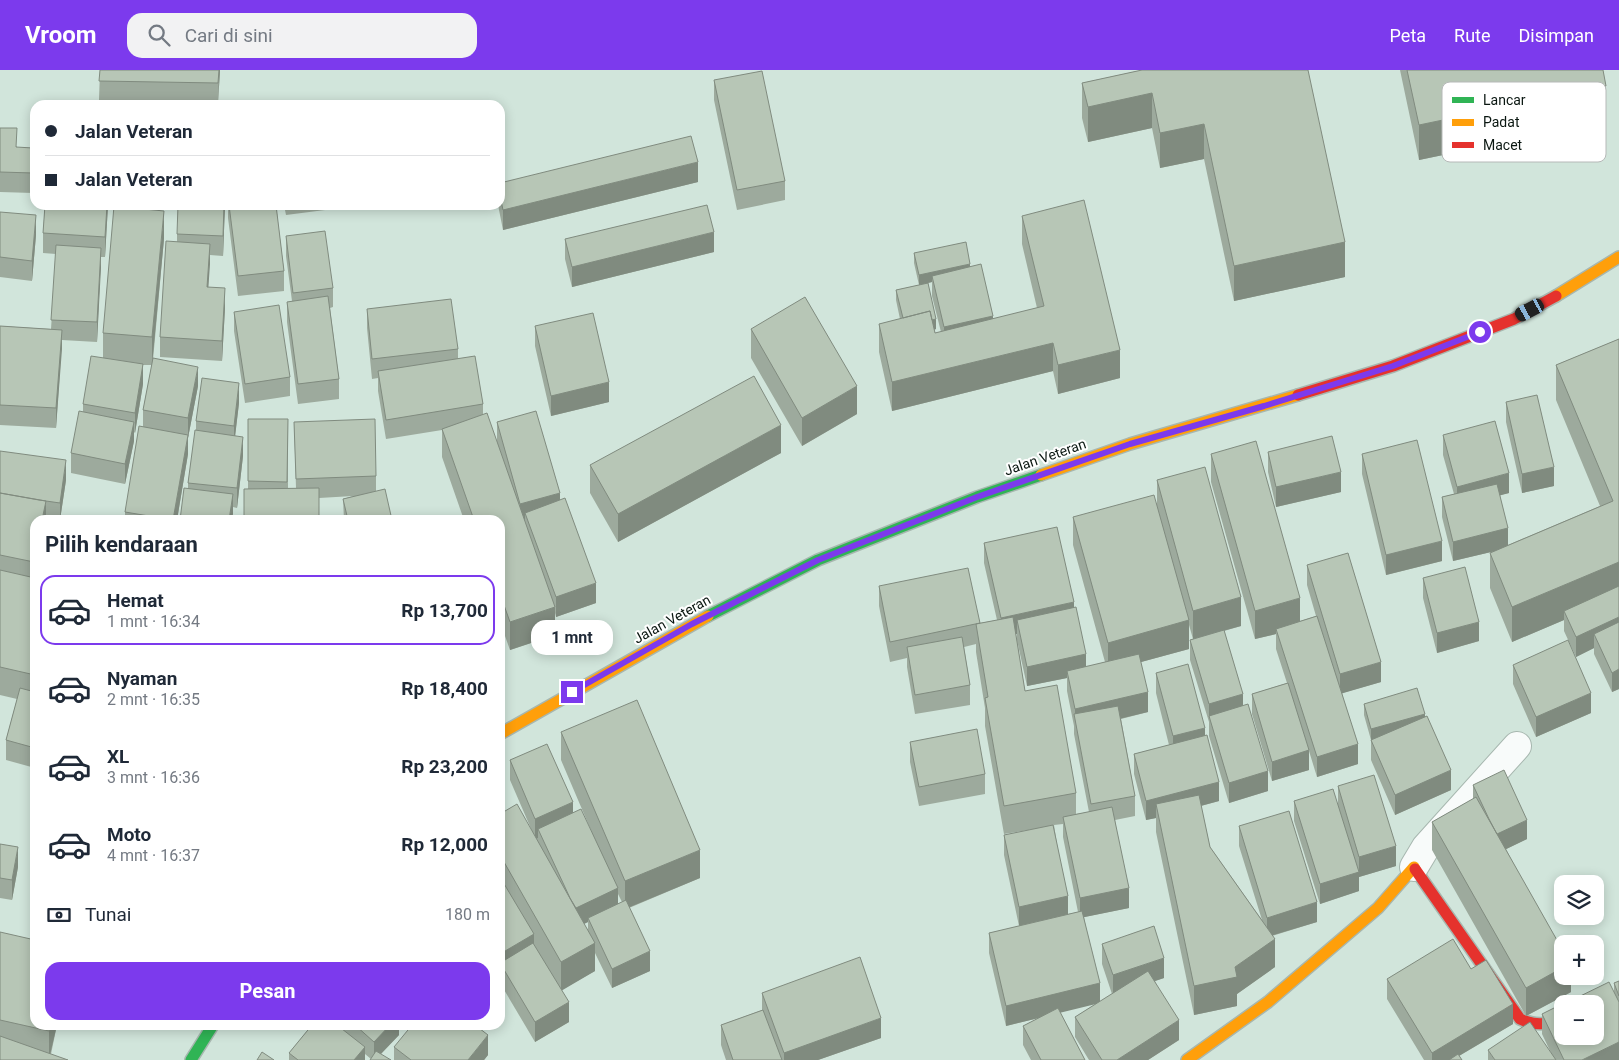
<!DOCTYPE html>
<html lang="id">
<head>
<meta charset="utf-8">
<style>
	body { margin:0; font-family:Roboto,sans-serif; background:#f2f2f3; color:#1f2937; height:100vh; display:flex; flex-direction:column; font-size:19px; white-space:nowrap }
	* { box-sizing:border-box; margin:0 }
	p { font-size:16px; color:#747a83 }
	.icon { flex:none; width:28px; height:28px; fill:none; stroke:currentColor; stroke-width:2; stroke-linecap:round; stroke-linejoin:round }
	.map { position:relative; flex:1; overflow:hidden }
	.panel { position:absolute; left:30px; top:445px; width:475px; height:515px; display:flex; flex-direction:column; background:#fff; border-radius:15px; box-shadow:0 2px 12px #0003 }
	.panel>* { flex:none }
	.guide { position:absolute; left:30px; top:30px; width:475px; height:110px; border-radius:15px; box-shadow:0 2px 12px #0003; display:grid; align-content:center; height:110px; padding:0 15px; background:#fff }
	.fabs { position:absolute; left:1554px; top:805px; display:grid; gap:10px }
	.fabs a { display:grid; place-items:center; width:50px; height:50px; border-radius:10px; background:#fff; box-shadow:0 2px 12px #0003; font-size:25px }
	.end { position:absolute; width:22px; height:22px; margin:-11px; border:6px solid #7c3aed; background:#fff; box-shadow:0 0 0 2px #fff }
	.from { border-radius:50% }
	.bubble { position:absolute; height:35px; border-radius:15px; background:#fff; box-shadow:0 2px 12px #0003; font-size:16px; font-weight:700; line-height:35px; text-align:center }
	.car { position:absolute; width:15px; height:30px; margin:-15px -8px; border-radius:6px; box-shadow:0 0 4px 1px #0007; background:linear-gradient(#222 24%,#8ab4d8 0 40%,#222 0 76%,#8ab4d8 0 86%,#222 0) }
	.guide b { display:flex; align-items:center; gap:18px; height:48px; font-size:19px }
	.guide b+b { border-top:1px solid #e0e1e3 }
	.guide i { width:12px; height:12px; background:#1f2937 }
	ul { padding:0; list-style:none }
	li { display:flex; align-items:center; gap:15px; height:70px; margin:0 10px 8px; padding:0 5px; border:2px solid transparent; border-radius:15px }
	li div { flex:1 }
	li b { display:block; font-size:19px }
	li em { font-style:normal; font-weight:700 }
	li.selected { border-color:#7c3aed }
	li>.icon { width:45px; height:45px; stroke-width:1.5 }
	h2 { padding:0 15px; font-size:22px; line-height:60px }
	.pay { display:flex; align-items:center; gap:12px; height:55px; padding:0 15px; font-size:19px }
	.pay p { margin-inline-start:auto }
	.cta { display:flex; gap:10px; margin-top:auto; padding:10px 15px }
	.cta a { flex:1; height:58px; border-radius:15px; background:#7c3aed; color:#fff; font-size:20px; font-weight:700; line-height:58px; text-align:center }
	header { display:flex; align-items:center; gap:30px; box-sizing:border-box; height:70px; padding:0 25px; background:#7c3aed; color:#fff }
	header strong { font-size:24px }
	nav { display:flex; gap:28px; margin-inline-start:auto; font-size:18px }
	.search { width:350px; height:45px; background:#f2f2f3; display:flex; align-items:center; gap:12px; box-sizing:border-box; padding:0 18px; border-radius:15px; color:#747a83; font-size:19px }
	.map>svg:first-child { display:block }
</style>
</head>
<body>
<header>
<strong>Vroom</strong>
<div class="search"><svg class="icon" aria-label="search" viewBox="0 0 24 24"><circle cx="10" cy="10" r="6"/><path d="M15 15l6 6"/></svg>Cari di sini</div>
<nav><a>Peta</a><a>Rute</a><a>Disimpan</a></nav>
</header>
<div class="map">
<svg width="1619" height="990" viewBox="0 0 1619 990">
	<rect width="100%" height="100%" fill="#d1e5db"/>
	<g fill="none" stroke-linecap="round" stroke-linejoin="round">
		<defs>
			<path id="street" d="M1414 797 1426 777 1517 676"/>
			<path id="fast" d="M708 546 818 490 977 427 1041 405
				M191 990 213 955"/>
			<path id="slow" d="M1556 226 1619 187
				M1041 405 1130 374 1298 325
				M500 664 708 546
				M1187 990 1268 932 1378 838 1414 797 1415 799"/>
			<path id="jam" d="M1298 325 1393 296 1514 249 1556 226
				M1415 799 1520 949C1536 956 1547 955 1562 948"/>
		</defs>
		<use href="#street" stroke="#a7b7af" stroke-width="30"/>
		<use href="#fast" stroke="#a7b7af" stroke-width="14"/>
		<use href="#slow" stroke="#a7b7af" stroke-width="14"/>
		<use href="#jam" stroke="#a7b7af" stroke-width="14"/>
		<use href="#street" stroke="#f8fbfa" stroke-width="28"/>
		<use href="#fast" stroke="#30b455" stroke-width="11"/>
		<use href="#slow" stroke="#ff9f0a" stroke-width="11"/>
		<use href="#jam" stroke="#e5322d" stroke-width="11"/>
	</g>
	<path fill="#9daa9d" fill-rule="evenodd" d="M100 0H220L218 33 99 30Z
		M1142 0 1345 172V207L1234 231 1204 89 1160 98 1152 58 1088 72 1082 48V13Z
		M1400 0H1603L1606 51 1419 90Z
		M714 10 785 111V130L737 140 714 30Z
		M0 58 17 77 33 97V123L0 122Z
		M698 112 503 160 498 135H500V113Z
		M45 135H108L105 187H101L97 272 62 270 56 358 0 355V256L51 259 56 184 43 183V163Z
		M225 135 223 186 210 185 208 217 225 238 222 291 160 287V267L177 172V164Z
		M228 135H276L284 201V221L238 226 228 148Z
		M284 135H325V140L286 145Z
		M0 142 36 165 32 211 0 207Z
		M1022 146 1120 308 1058 324 1053 301 892 341 879 282V254L900 249 896 230V220L919 215 914 193V183L970 196 993 249 1037 238 1022 174ZM932 212V226L941 262 935 263 934 260 936 259 928 213Z
		M286 166 333 218V237L330 238 339 309V329L298 334 287 252V232L292 231 286 186Z
		M164 169 153 290 198 316 188 368V384L177 450H125V442L143 357V340L152 295H143V314L135 363 134 362V371L125 414 71 403V383L83 341V334L103 288V263Z
		M565 169 714 182 572 217 565 189Z
		M367 239 458 279V289L483 334V344L497 372V352L560 430 596 533 556 547 555 543V565L510 580 500 552V450H464L442 387V360L386 369 378 321V308L372 309 367 258Z
		M234 242 290 307V326L245 333 234 261Z
		M535 256 609 332 551 346 535 276Z
		M751 259 857 344 802 376 751 288Z
		M1619 269V619L1612 622 1594 584V578L1576 587 1564 561V550L1512 572 1490 518V483L1491 482 1453 491 1442 447V427L1454 424 1443 385V365L1509 423 1500 425 1508 475 1600 436 1556 330V295Z
		M1506 332 1554 416 1522 423 1506 352Z
		M239 333 235 365 243 386 237 438 233 437V444L188 419V413L196 360V351Z
		M248 349H288V418H296L294 352 376 406V421L392 450H344L343 429 353 426 319 428V450H244L248 419Z
		M0 381 66 410 60 450H35V698L6 690V670L17 629 0 625Z
		M1268 382 1341 422 1276 437 1268 402Z
		M781 383 618 472 590 423V395Z
		M1211 384 1300 551 1316 546 1307 515V495L1381 612 1342 623 1358 694 1317 707 1309 681V700L1272 711 1252 644V624L1287 613 1276 579V564L1255 569 1211 412Z
		M1362 384 1442 491 1386 505 1362 404Z
		M1157 410 1241 556 1224 561 1243 636 1268 721 1229 733 1209 666V652L1190 590V570L1193 569 1189 555V579L1141 592 1148 642 1121 649 1135 726V746L1115 750 1129 838 1084 847 1100 932 1112 924 1102 894V874L1164 908 1155 911 1179 970 1148 990H1089L1075 967V947L1097 933 1060 942 1085 990H1031L1023 975V956L1039 948 1006 956 989 883V863L1019 856 1004 785V765L1035 759 1004 764 985 656V638L976 582V574L964 577 970 615V635L915 644 907 597V588L890 592 879 536V516L980 553 997 550 984 493V473L1074 538 1086 597 1105 592 1073 475V447L1157 433ZM1016 564H1017V570L1027 616 1067 608V621L1074 656V664L1089 742 1076 744V723L1025 621ZM1063 754V767L1078 842 1068 844 1054 755Z
		M1423 508 1479 571 1437 583 1423 528Z
		M1513 595 1591 643 1536 667 1513 614Z
		M1156 603 1205 665 1219 731 1201 736 1210 777 1262 850 1239 776V756L1317 852 1272 866 1275 897 1237 924V936L1194 945 1156 762V748L1146 750 1134 704V684L1169 675 1156 623Z
		M1364 634 1425 647 1451 720 1395 745 1371 690V670L1376 668 1371 670 1364 645Z
		M561 662 700 808 629 838 650 901 612 918 595 883V901L561 920 569 952 535 972 500 913V744L532 761 510 710V690L573 742 593 765 561 690ZM618 824 622 832 618 834ZM588 852V860L584 854Z
		M910 672 985 704V724L919 736 910 692Z
		M1473 715 1527 769 1506 779 1571 906V922L1526 946 1432 780V752L1473 729Z
		M1338 716 1396 796 1359 807V821L1320 834 1294 751V731L1338 733Z
		M0 774 18 797 12 830 0 828Z
		M0 862 35 955H57L51 984 0 990Z
		M1471 899 1513 954 1459 986 1462 990H1424L1387 929V909Z
		M1619 911V990H1495L1552 985 1542 964V944L1614 921V913Z
		M762 923 881 968 818 990H726L721 975V955L762 940Z
		M312 955H399V965L381 984 371 989 365 984V990H289V983Z
		M394 977 488 985 484 990H394Z
		M1488 980 1495 990H1488Z"/>
	<path fill="#808b7f" d="M219 0H220L218 33Z
		M1606 16V51L1419 90V55Z
		M1152 23V58L1088 72V37Z
		M1204 54V89L1160 98V63Z
		M698 92V112L503 160V140Z
		M107 135H108L105 187V167Z
		M224 135H225L223 186V166Z
		M164 141V169L152 295V267Z
		M36 145V165L32 211V191Z
		M714 162V182L572 217V197Z
		M1345 172V207L1234 231V196Z
		M210 174V194L207 237V217Z
		M101 178V198L97 272V252Z
		M970 194V204L932 206V212L919 215V205Z
		M225 218V238L222 291V271Z
		M993 246V265L944 277V257Z
		M936 249V259L905 267V257Z
		M62 260V279L56 358V338Z
		M1053 273V301L892 341V312Z
		M1120 280V308L1058 324V295Z
		M143 294V314L135 363V343Z
		M198 297V316L188 368V348Z
		M609 312V332L551 346V326Z
		M239 313V333L234 376V356Z
		M857 316V344L802 376V348Z
		M134 352V371L125 414V394Z
		M781 355V383L618 472V444Z
		M188 365V384L177 450H173Z
		M243 367V386L237 438V418Z
		M66 390V410L60 450V433Z
		M1554 397V416L1522 423V404Z
		M1341 402V422L1276 437V417Z
		M1509 403V423L1457 437V417Z
		M560 423V443H525V453L520 454V434Z
		M233 424V444L232 450H229Z
		M46 431V450H42Z
		M1508 458V478L1453 491V472Z
		M1442 471V491L1386 505V485Z
		M35 486V514L34 520V492Z
		M1619 492V527L1564 541V550L1512 572V537Z
		M596 513V533L556 547V527Z
		M1241 527V556L1193 569V541Z
		M1300 528V557L1276 559V564L1255 569V541Z
		M1074 532V551L1017 550V564L1001 568V548Z
		M555 537V565L510 580V552Z
		M35 541V569L32 552Z
		M1619 547V567L1594 564V578L1576 587V567Z
		M1189 550V579L1108 601V573Z
		M1479 552V571L1437 583V563Z
		M1086 584V604L1067 601V608L1027 616V597Z
		M1381 592V612L1340 624V604Z
		M1619 599V619L1612 622V603Z
		M1148 622V642L1077 659 1075 648V639Z
		M1591 623V643L1536 667V647Z
		M1243 624V644L1209 648V634Z
		M1425 644V654L1371 670V659Z
		M1205 658V678L1173 686V666Z
		M1358 674V694L1317 707V687Z
		M1309 680V700L1272 711V692Z
		M1451 700V720L1395 745V725Z
		M1268 701V721L1229 733V713Z
		M1219 712V731L1159 747 1156 734V748L1146 750V731Z
		M573 732V752L538 759V768L535 769V749Z
		M1527 750V769L1496 784V764Z
		M1396 776V796L1359 807V821L1320 834V814L1359 802V787Z
		M18 777V797L12 830V810Z
		M700 780V808L625 839V811Z
		M618 818V838L588 848V852L575 858V838Z
		M1129 818V838L1080 848V828Z
		M1068 826V846L1019 857V837Z
		M1317 832V852L1267 867V848Z
		M534 864V884L500 893V904V884Z
		M1275 869V897L1237 924V936L1194 945V916L1235 897Z
		M595 873V901L561 921V892Z
		M650 881V901L612 918V899Z
		M1164 888V908L1113 925V905Z
		M1562 898V906H1571V922L1526 946V918Z
		M1100 913V933L1006 956V936Z
		M569 932V952L535 972V952Z
		M1513 934V954L1452 990H1432V983Z
		M881 948V968L818 990H784V983Z
		M1179 950V970L1148 990H1117Z
		M51 955H57L49 989V961Z
		M390 955H399V965L375 990H374V972Z
		M488 965V985L484 990H468Z
		M1619 972V990H1582Z
		M365 977V990H354Z"/>
	<path fill="#b7c6b6" stroke="#808b7f" d="M100 0H219L218 13 99 11Z
		M1142 0H1308L1345 172 1234 196 1204 54 1160 63 1152 23 1088 37 1082 13Z
		M1407 0H1603L1606 16 1419 55Z
		M762 1 785 111 737 120 714 10Z
		M0 58H17L16 77 33 78V103L0 102Z
		M691 66 698 92 503 140 500 126V113Z
		M1084 130 1120 280 1058 295 1053 273 892 312 879 254 930 241 935 263 1044 236 1022 146Z
		M45 135H107L105 167 43 163Z
		M178 135H224L223 166 177 164Z
		M229 135H276L284 201 238 206Z
		M707 135 714 162 572 197 565 169Z
		M114 136 164 141 152 267 103 263Z
		M0 142 36 145 32 191 0 187Z
		M325 161 333 218 293 223 286 166Z
		M166 171 210 174 207 217 225 218 222 271 160 267Z
		M966 172 970 194 919 205 914 183Z
		M56 175 101 178 97 252 51 250Z
		M981 194 993 246 944 257 932 206Z
		M928 213 936 249 932 250 930 241 903 248 896 220Z
		M328 226 339 309 298 314 287 232Z
		M805 227 857 316 802 348 751 259Z
		M451 229 458 279 372 289 367 239Z
		M279 235 290 307 245 314 234 242Z
		M593 243 609 312 551 326 535 256Z
		M0 256 62 260 56 338 0 335Z
		M1619 269V492L1512 537 1490 483 1613 431 1556 295Z
		M91 286 143 294 135 343 83 334Z
		M475 286 483 334 386 350 378 301Z
		M153 288 198 297 188 348 143 340Z
		M754 306 781 355 618 444 590 395Z
		M202 308 239 313 234 356 196 351Z
		M1537 325 1554 397 1522 404 1506 332Z
		M79 341 134 352 125 394 71 383Z
		M536 341 560 423 520 434 497 352Z
		M487 343 555 537 510 552 500 524V450H474L442 359Z
		M248 349H288L287 412 248 411Z
		M375 349 376 406 296 409 294 352Z
		M1495 351 1509 403 1457 417 1443 365Z
		M139 356 188 365 173 450 125 442Z
		M195 360 243 367 237 418 188 413Z
		M1332 366 1341 402 1276 417 1268 382Z
		M1417 370 1442 471 1386 485 1362 384Z
		M1256 371 1300 528 1255 541 1211 384Z
		M0 381 66 390 60 433 39 430 0 423Z
		M1205 397 1241 527 1193 541 1157 410Z
		M1497 414 1508 458 1453 472 1442 427Z
		M184 418 233 424 229 450H180Z
		M319 418V449L244 450V419Z
		M385 419 392 450H348L343 429Z
		M0 423 46 431 42 450H35V486L34 492 0 485Z
		M1154 425 1189 550 1108 573 1073 447Z
		M565 428 596 513 556 527 525 443Z
		M1057 457 1074 532 1001 548 984 473Z
		M1348 483 1381 592 1340 604 1307 495Z
		M1465 497 1479 552 1437 563 1423 508Z
		M968 498 980 553 890 572 879 516Z
		M0 500 35 508V541L32 552 35 553V605L0 597Z
		M1619 516V547L1576 567 1564 541Z
		M1076 537 1086 584 1027 597 1017 550Z
		M1317 546 1358 674 1317 687 1276 559Z
		M1013 547 1025 621 1057 615 1076 723 1004 736 985 628 988 627 976 554Z
		M1619 552V599L1612 603 1594 564Z
		M1224 560 1243 624 1209 634 1190 570Z
		M962 567 970 615 915 625 907 577Z
		M1568 570 1591 623 1536 647 1513 595Z
		M1139 584 1148 622 1075 639 1067 601Z
		M1188 594 1205 658 1173 666 1156 603Z
		M1288 613 1309 680 1272 692 1252 624Z
		M20 618 35 622V678L6 670Z
		M1417 618 1425 644 1371 659 1364 634Z
		M637 630 700 780 625 811 561 662Z
		M1248 634 1268 701 1229 713 1209 646Z
		M1118 636 1135 726 1091 734 1074 644Z
		M1427 646 1451 700 1395 725 1371 670Z
		M977 659 985 704 919 717 910 672Z
		M1207 665 1219 712 1146 731 1134 684Z
		M547 674 573 732 535 749 510 690Z
		M1504 700 1527 750 1497 764 1489 749 1473 715Z
		M1374 705 1396 776 1359 787 1338 716Z
		M1333 719 1359 802 1320 814 1294 731Z
		M1199 725 1210 777 1275 869 1235 897 1237 907 1194 916 1156 734Z
		M1476 727 1562 879V898L1526 918 1432 752Z
		M517 734 595 873 561 892 500 785V744Z
		M1112 737 1129 818 1080 828 1063 747Z
		M581 739 618 818 576 838 570 828 538 759Z
		M1289 741 1317 832 1267 848 1239 756Z
		M1053 755 1068 826 1019 837 1004 765Z
		M0 774 18 777 12 810 0 808Z
		M500 807 534 864 500 884Z
		M626 830 650 881 612 899 588 848Z
		M1082 841 1100 913 1006 936 989 863Z
		M1154 856 1164 888 1113 905 1102 874Z
		M0 862 35 870V955H51L49 961 0 950Z
		M1453 869 1471 899 1486 890 1513 934 1432 983 1387 909Z
		M533 873 569 932 535 952 500 893Z
		M860 887 881 948 784 983 762 923Z
		M1148 901 1179 950 1117 990H1102L1075 947Z
		M1619 911V926L1614 913Z
		M1609 912 1619 932V972L1582 990H1564L1542 944 1562 934V966H1595V934H1564Z
		M1058 938 1085 990H1041L1023 956Z
		M763 940 782 990H733L721 955Z
		M1530 952 1556 990H1495L1488 980Z
		M312 955H337L365 977 354 990H298L289 983Z
		M355 955H390L374 972Z
		M412 955H475L488 965 468 990H411L394 977Z
		M0 966 68 990H0Z
		M376 981 391 990H370Z
		M262 982 274 990H257Z
		M1458 984 1462 990H1449Z"/>
	<g fill="none" stroke-linecap="round" stroke-linejoin="round">
		<path stroke="#7c3aed" stroke-width="6" d="M572 622 692 554 818 490 977 427 1130 374 1264 336 1393 296 1480 262"/>
	</g>
	<g text-anchor="middle" stroke-width="4" stroke-linejoin="round" paint-order="stroke">
		<g font-size="14" fill="#0a1711" stroke="#fff">
			<text transform="translate(1045 387) rotate(-19)" y="5">Jalan Veteran</text>
			<text transform="translate(672 549) rotate(-29)" y="5">Jalan Veteran</text>
		</g>
	</g>
	<rect x="1442" y="12" width="164" height="80" rx="8" fill="#fff" stroke="#b6b9b8" stroke-width="1"/>
	<rect x="1452" y="27" width="22" height="6" fill="#30b455"/>
	<rect x="1452" y="49" width="22" height="7" fill="#ff9f0a"/>
	<rect x="1452" y="72" width="22" height="6" fill="#e5322d"/>
	<g font-size="14" fill="#0a1711">
		<text x="1483" y="35">Lancar</text>
		<text x="1483" y="57">Padat</text>
		<text x="1483" y="80">Macet</text>
	</g>
</svg>
<div class="fabs">
<a><svg class="icon" aria-label="layers" viewBox="0 0 24 24"><path d="M12 4l9 5-9 5-9-5zM3 14l9 5 9-5"/></svg></a>
<a>+</a>
<a>−</a>
</div>
<i class="end from" style="left:1480px;top:262px"></i>
<i class="end" style="left:572px;top:622px"></i>
<div class="bubble" style="left:531px;top:550px;width:82px">1 mnt</div>
<i class="car" style="left:1530px;top:240px;rotate:242deg"></i>
<div class="guide">
<b><i class="from"></i>Jalan Veteran</b>
<b><i></i>Jalan Veteran</b>
</div>
<section class="panel">
<h2>Pilih kendaraan</h2>
<ul>
<li class="selected"><svg class="icon" aria-label="car" viewBox="0 0 24 24"><path d="M5 17H2v-5l4-1 3-4h7l3 4 3 1v5h-3M9 17h6M6 11h13"/><circle cx="7" cy="17" r="2"/><circle cx="17" cy="17" r="2"/></svg><div><b>Hemat</b><p>1 mnt · 16:34</p></div><em>Rp 13,700</em></li>
<li><svg class="icon" aria-label="car" viewBox="0 0 24 24"><path d="M5 17H2v-5l4-1 3-4h7l3 4 3 1v5h-3M9 17h6M6 11h13"/><circle cx="7" cy="17" r="2"/><circle cx="17" cy="17" r="2"/></svg><div><b>Nyaman</b><p>2 mnt · 16:35</p></div><em>Rp 18,400</em></li>
<li><svg class="icon" aria-label="car" viewBox="0 0 24 24"><path d="M5 17H2v-5l4-1 3-4h7l3 4 3 1v5h-3M9 17h6M6 11h13"/><circle cx="7" cy="17" r="2"/><circle cx="17" cy="17" r="2"/></svg><div><b>XL</b><p>3 mnt · 16:36</p></div><em>Rp 23,200</em></li>
<li><svg class="icon" aria-label="car" viewBox="0 0 24 24"><path d="M5 17H2v-5l4-1 3-4h7l3 4 3 1v5h-3M9 17h6M6 11h13"/><circle cx="7" cy="17" r="2"/><circle cx="17" cy="17" r="2"/></svg><div><b>Moto</b><p>4 mnt · 16:37</p></div><em>Rp 12,000</em></li>
</ul>
<div class="pay"><svg class="icon" aria-label="cash" viewBox="0 0 24 24"><path d="M3 7h18v10H3z"/><circle cx="12" cy="12" r="2"/></svg>Tunai<p>180 m</p></div>
<div class="cta"><a>Pesan</a></div>
</section>
</div>
</body>
</html>
